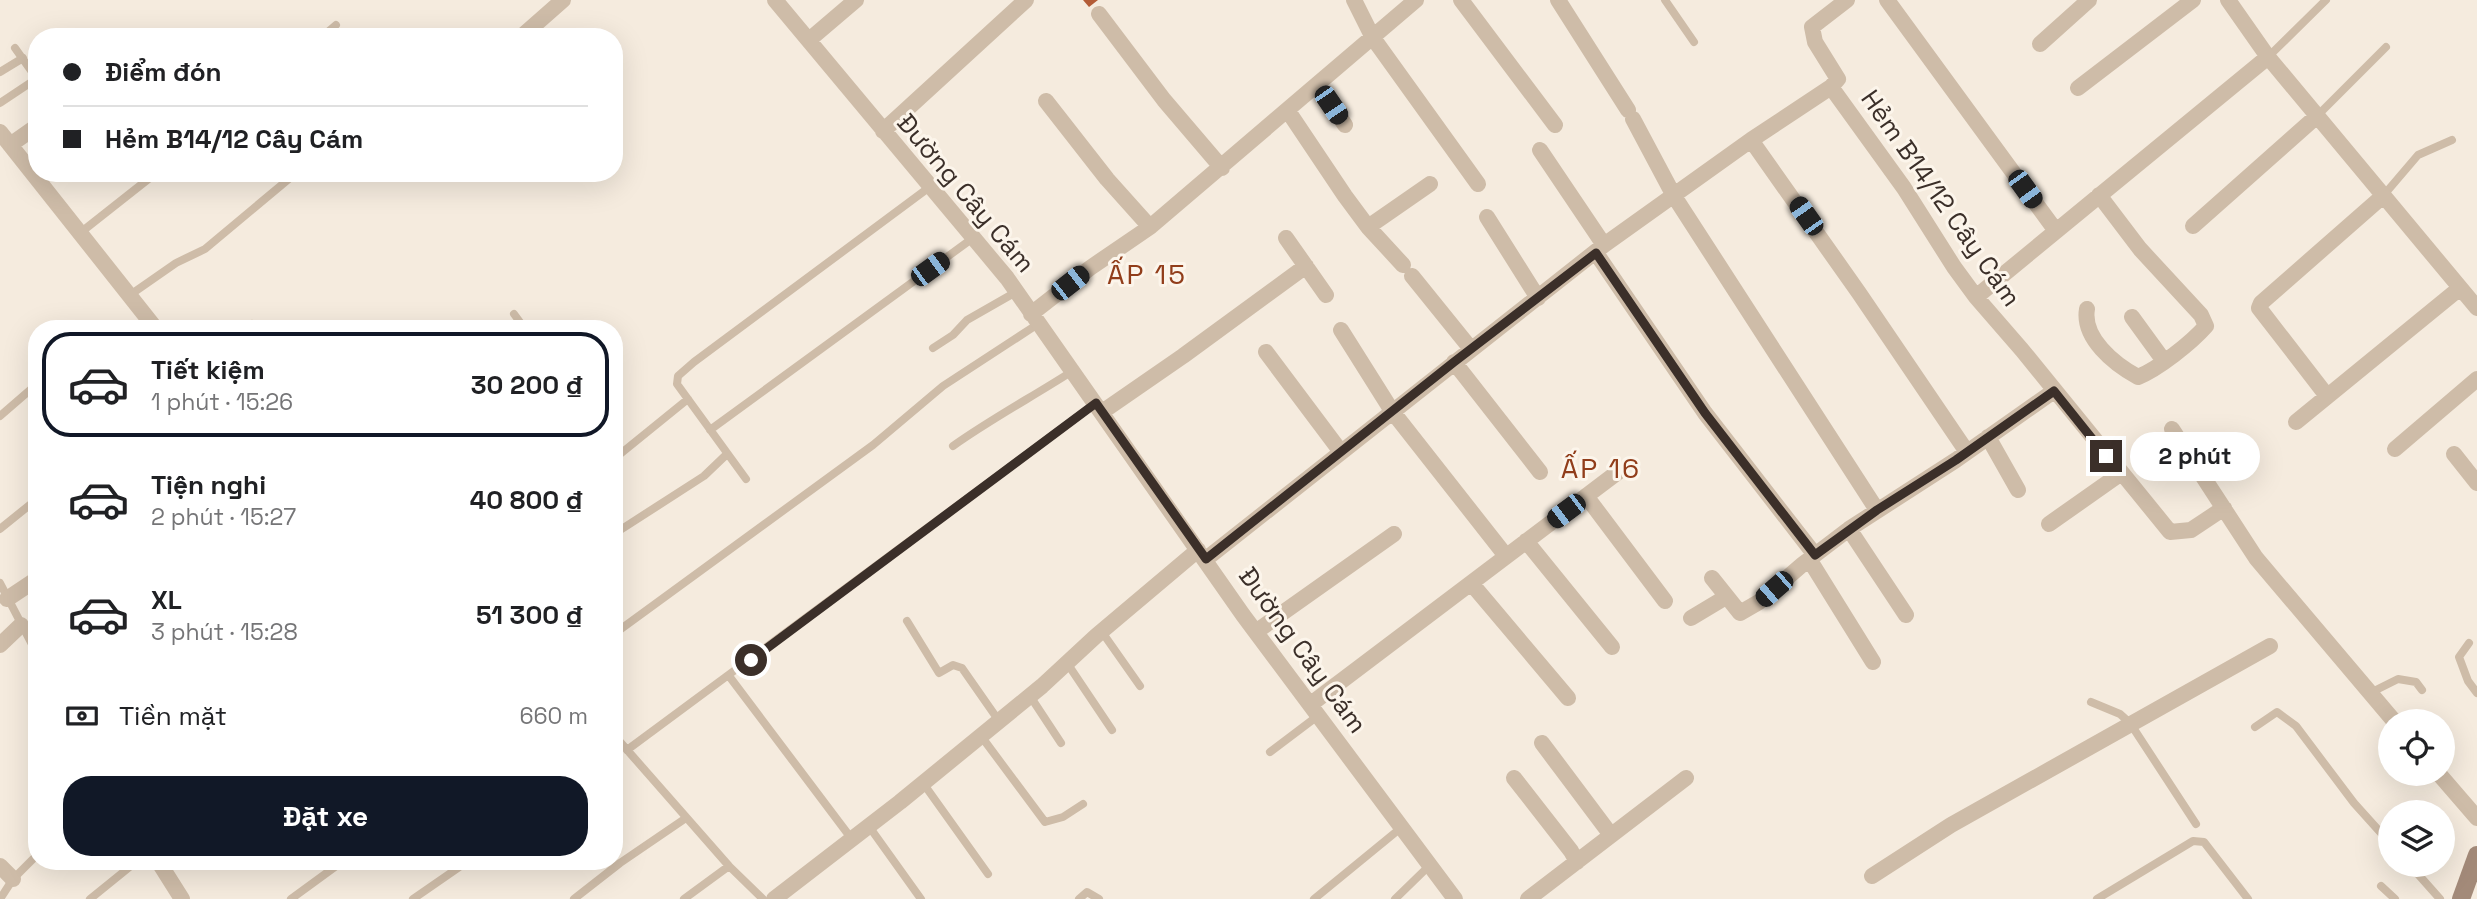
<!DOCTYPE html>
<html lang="vi">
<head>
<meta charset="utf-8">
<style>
	body { margin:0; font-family:"Space Grotesk",sans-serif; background:#f2f2f2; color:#202124; height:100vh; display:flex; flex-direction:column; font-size:26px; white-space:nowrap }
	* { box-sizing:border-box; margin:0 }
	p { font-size:23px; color:#757577 }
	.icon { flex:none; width:38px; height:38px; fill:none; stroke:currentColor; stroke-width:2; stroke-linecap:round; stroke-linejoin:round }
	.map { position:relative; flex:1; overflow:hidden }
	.side { position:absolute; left:28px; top:320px; width:595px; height:550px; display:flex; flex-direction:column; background:#fff; border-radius:28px; box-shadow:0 7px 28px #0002 }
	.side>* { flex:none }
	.banner { position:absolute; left:28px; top:28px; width:595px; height:154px; border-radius:28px; box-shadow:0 7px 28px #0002; display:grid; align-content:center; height:154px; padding:0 35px; background:#fff }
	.tools { position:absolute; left:2378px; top:709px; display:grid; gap:14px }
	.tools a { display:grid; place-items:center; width:77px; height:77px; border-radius:50%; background:#fff; box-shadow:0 7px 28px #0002; font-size:35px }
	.end { position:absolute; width:32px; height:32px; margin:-16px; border:9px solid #3b2f29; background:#fff; box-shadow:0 0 0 4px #fff }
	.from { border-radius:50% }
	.bubble { position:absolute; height:49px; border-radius:24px; background:#fff; box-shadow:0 7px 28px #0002; font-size:23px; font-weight:700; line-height:49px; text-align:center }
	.car { position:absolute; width:21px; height:42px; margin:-21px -10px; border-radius:9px; box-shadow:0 0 5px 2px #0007; background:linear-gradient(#222 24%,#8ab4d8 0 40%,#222 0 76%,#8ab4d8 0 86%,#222 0) }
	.banner b { display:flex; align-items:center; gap:24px; height:66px; font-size:26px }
	.banner b+b { border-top:2px solid #e0e0e0 }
	.banner i { width:18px; height:18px; background:#202124 }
	ul { padding:12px 0 0; list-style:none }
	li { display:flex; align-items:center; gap:21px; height:105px; margin:0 14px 10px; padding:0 21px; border:4px solid transparent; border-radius:28px }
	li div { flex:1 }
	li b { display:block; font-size:26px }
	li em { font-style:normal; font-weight:700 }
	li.selected { border-color:#111827 }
	li>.icon { width:63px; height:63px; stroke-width:1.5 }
	.pay { display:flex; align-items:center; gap:18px; height:77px; padding:0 35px; font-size:26px }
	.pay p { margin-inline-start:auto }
	.action { display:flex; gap:14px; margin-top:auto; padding:14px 35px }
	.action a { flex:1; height:80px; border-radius:28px; background:#111827; color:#fff; font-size:28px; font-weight:700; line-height:80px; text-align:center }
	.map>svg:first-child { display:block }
</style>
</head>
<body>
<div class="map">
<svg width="2477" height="899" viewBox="0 0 2477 899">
	<rect width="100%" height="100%" fill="#f5ebde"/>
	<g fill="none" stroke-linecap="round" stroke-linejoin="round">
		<path stroke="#cebca8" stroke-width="8" d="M1665 0 1694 42
			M322 37 336 25
			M15 48 37 79
			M2268 57 2326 0
			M0 72 23 58
			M0 103 36 79
			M2317 116 2386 47
			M2383 196 2418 155 2452 140
			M80 233 156 173
			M130 295 176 263 205 249 296 173
			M514 314 525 329
			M246 329 252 324
			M933 348 953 335 967 320 1016 292
			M0 416 37 384
			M710 430 973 238
			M953 446C991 419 1032 397 1071 372
			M614 459 688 399
			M746 479 677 384 678 376 694 362 931 186
			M0 529 37 499
			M614 534 704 476 727 454
			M0 583 37 654
			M907 621 939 673 953 665 962 668 999 721
			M1102 632 1140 686
			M614 634 873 445 943 386 1038 324
			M2469 643 2459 657 2468 681 2477 693
			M1067 663 1112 730
			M729 676 851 838
			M2370 693 2398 679 2416 682 2422 690
			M1030 696 1061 743
			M2091 702 2120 714 2130 723 2196 824
			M2255 727 2277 712 2296 726 2354 803 2390 843
			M614 735 729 866 763 899
			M981 736 1045 822 1063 817 1083 804
			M627 750 1096 403
			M1270 752 1319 715
			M923 783 988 874
			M868 825 921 899
			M2409 864 2440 899
			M2381 886 2395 899
			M0 899 13 879 37 855
			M90 899 137 861
			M291 899 343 861
			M413 899 468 861
			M574 899 620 863 686 818
			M684 899 729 866
			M1079 899 1087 892 1099 899
			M1314 899 1402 827
			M1395 899 1430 865
			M2097 899 2193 841 2204 842 2248 899"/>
		<path stroke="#cebca8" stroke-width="16" d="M775 0 1007 278 1243 615 1455 899
			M1354 0 1373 38 1478 184
			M1461 0 1555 125
			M1558 0 1628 110
			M1887 0 2056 231
			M2228 0 2268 57 2477 308
			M1099 14 1164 100 1222 168
			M521 37 563 0
			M809 40 856 0
			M2040 44 2089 0
			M1318 85 1345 125
			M1831 87 1904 188 1954 267 1976 297 2022 350 2170 532 2191 530 2224 508
			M2078 88 2193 0
			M1046 101 1107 179 1150 227
			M1288 111 1345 196 1368 227 1403 265
			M1633 119 1674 196 1877 510
			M883 131 1026 0
			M0 132 156 329
			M1751 140 1859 293 1967 452
			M10 145 37 126
			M1540 150 1604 245
			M1487 217 1538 298
			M2193 226 2317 116
			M1368 227 1430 184
			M1286 238 1326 295
			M1596 253 1705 413 1815 555
			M1412 276 1471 349
			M1976 297 2268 57
			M2087 309C2082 338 2114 364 2138 377 2158 369 2191 343 2206 326L2201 315 2140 249 2099 195
			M1031 314 1090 268 1150 227 1416 0
			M2132 317 2164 361
			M1341 330 1392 411 1506 556
			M1266 352 1341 452
			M1454 362 1540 472
			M2327 396 2259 308 2261 303 2383 196
			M1102 412 1183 356 1306 266
			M2296 422 2460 288
			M2172 429 2256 558 2394 721
			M1988 437 2018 490
			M2395 449 2477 379
			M2454 454 2477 483
			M1586 496 1665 601
			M2049 524 2120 474
			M1849 529 1906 615
			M1526 541 1612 647
			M1206 559 1604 245 1751 140 1831 87 1838 79 1815 42 1812 27 1847 0
			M1809 559 1873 662
			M1712 578 1740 613 1759 602 1803 564 1849 529 1956 460 2054 391
			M1471 583 1568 698
			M7 599 37 579
			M1691 618 1726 597
			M1257 631 1394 534
			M0 645 21 625
			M1311 704 1618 472
			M1542 743 1611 835
			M2439 774 2477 818
			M1514 778 1571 851 1577 862
			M158 861 182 899
			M0 866 13 879
			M1872 876 1951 825 2270 646
			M774 899 900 802 1042 686 1096 636 1198 550
			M1528 899 1686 778"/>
		<path stroke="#a38a79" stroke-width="18" d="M2461 899 2477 855"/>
	</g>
	<path fill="#b35c37" d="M1083 0H1098L1089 7Z"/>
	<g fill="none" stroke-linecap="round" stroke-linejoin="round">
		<path stroke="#3b2f29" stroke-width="9" d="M751 660 1096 403 1206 559 1454 362 1596 253 1705 413 1815 555 1877 510 1956 460 2054 391 2106 456"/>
	</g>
	<g text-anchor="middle" stroke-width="6" stroke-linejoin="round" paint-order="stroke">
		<g font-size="26" fill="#3b2f29" stroke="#fcf5eb">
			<text transform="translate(966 193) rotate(50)" y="9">Đường Cây Cám</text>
			<text transform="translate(1941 198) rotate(55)" y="9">Hẻm B14/12 Cây Cám</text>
			<text transform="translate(1303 650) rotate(54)" y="9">Đường Cây Cám</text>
		</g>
		<g font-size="28" letter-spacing="2" fill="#913d1a" stroke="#fcf5eb">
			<text x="1147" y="284">ẤP 15</text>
			<text x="1601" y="478">ẤP 16</text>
		</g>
	</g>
</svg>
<div class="tools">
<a><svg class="icon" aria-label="locate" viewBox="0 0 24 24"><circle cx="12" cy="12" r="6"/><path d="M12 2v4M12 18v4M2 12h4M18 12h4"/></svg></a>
<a><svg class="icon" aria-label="layers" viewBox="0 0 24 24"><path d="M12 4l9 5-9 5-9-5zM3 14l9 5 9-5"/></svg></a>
</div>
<i class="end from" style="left:751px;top:660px"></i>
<i class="end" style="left:2106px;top:456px"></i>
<div class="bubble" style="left:2130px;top:432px;width:130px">2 phút</div>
<i class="car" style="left:1331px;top:105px;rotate:146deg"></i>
<i class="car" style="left:2025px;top:189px;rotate:144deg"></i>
<i class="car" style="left:1806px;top:216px;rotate:325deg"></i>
<i class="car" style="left:930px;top:269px;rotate:54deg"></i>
<i class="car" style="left:1070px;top:283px;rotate:52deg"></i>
<i class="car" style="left:1566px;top:511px;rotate:233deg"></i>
<i class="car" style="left:1774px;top:589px;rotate:229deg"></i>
<div class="banner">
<b><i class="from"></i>Điểm đón</b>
<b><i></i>Hẻm B14/12 Cây Cám</b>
</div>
<section class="side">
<ul>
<li class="selected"><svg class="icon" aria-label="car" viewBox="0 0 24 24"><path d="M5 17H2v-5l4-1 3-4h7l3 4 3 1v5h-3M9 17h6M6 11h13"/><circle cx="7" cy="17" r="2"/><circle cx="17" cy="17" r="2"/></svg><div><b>Tiết kiệm</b><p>1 phút · 15:26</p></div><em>30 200 ₫</em></li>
<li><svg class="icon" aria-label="car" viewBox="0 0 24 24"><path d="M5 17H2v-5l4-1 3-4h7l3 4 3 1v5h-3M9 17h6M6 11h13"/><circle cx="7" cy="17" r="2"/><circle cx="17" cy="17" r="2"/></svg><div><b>Tiện nghi</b><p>2 phút · 15:27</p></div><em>40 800 ₫</em></li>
<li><svg class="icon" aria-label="car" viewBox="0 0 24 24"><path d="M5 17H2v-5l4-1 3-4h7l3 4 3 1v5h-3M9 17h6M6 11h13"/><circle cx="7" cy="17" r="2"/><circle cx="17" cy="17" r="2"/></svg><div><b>XL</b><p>3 phút · 15:28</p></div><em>51 300 ₫</em></li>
</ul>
<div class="pay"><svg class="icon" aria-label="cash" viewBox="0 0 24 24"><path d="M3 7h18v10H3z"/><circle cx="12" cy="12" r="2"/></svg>Tiền mặt<p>660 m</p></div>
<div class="action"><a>Đặt xe</a></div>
</section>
</div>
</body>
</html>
